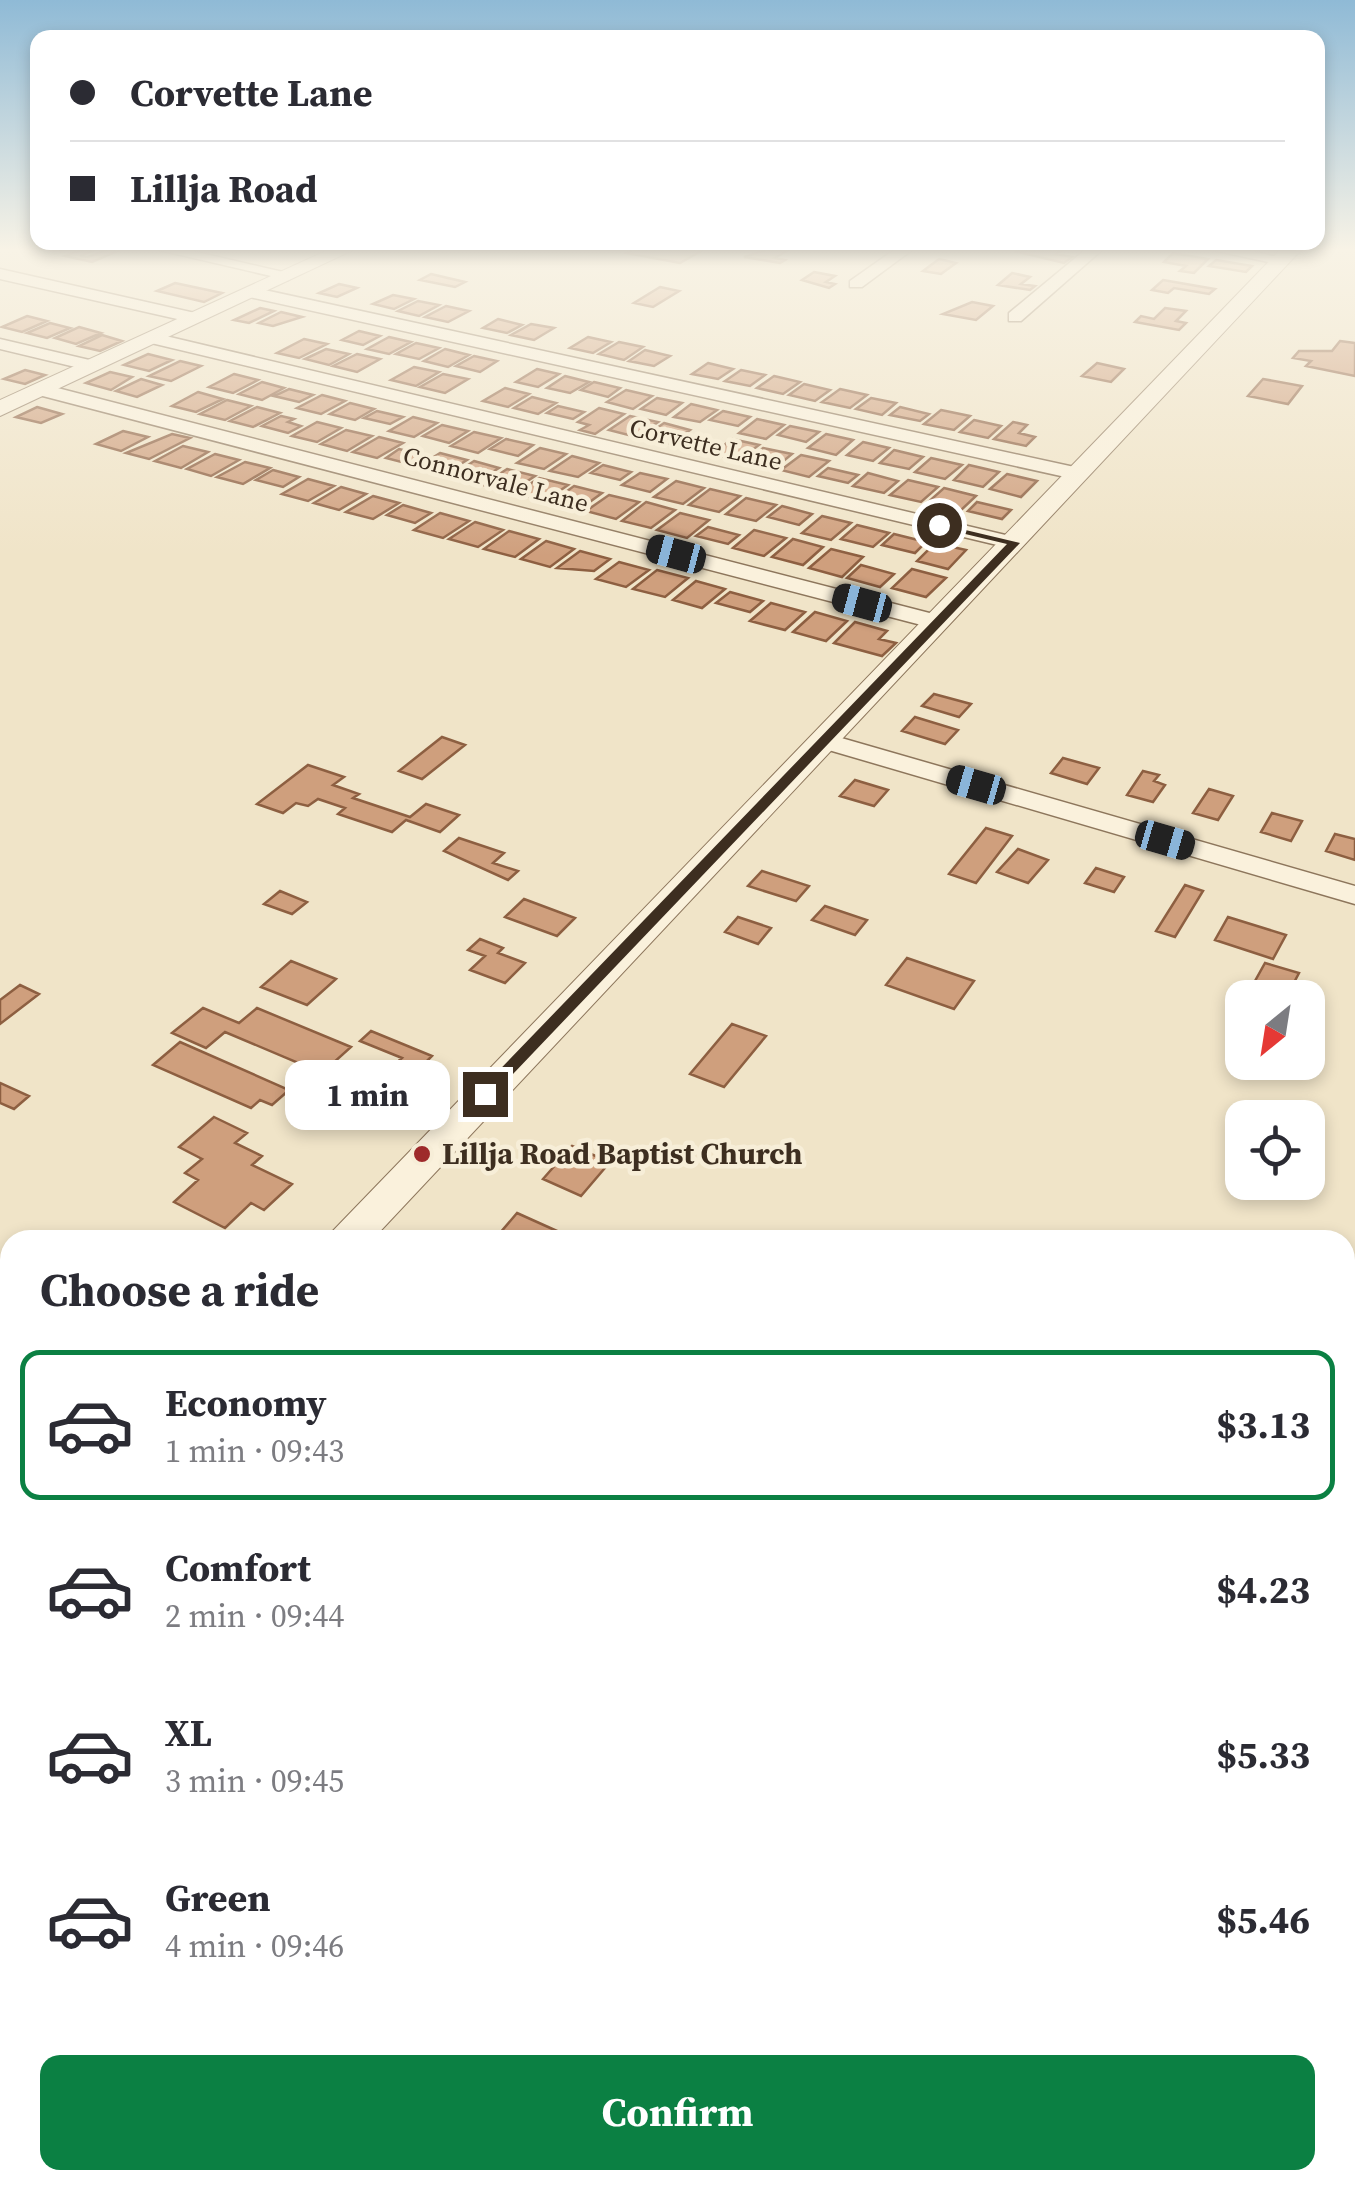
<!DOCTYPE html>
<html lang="en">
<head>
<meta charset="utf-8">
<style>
	body { margin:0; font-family:"Source Serif 4",serif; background:#f2f2f3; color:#2b2b33; height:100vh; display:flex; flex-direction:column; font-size:38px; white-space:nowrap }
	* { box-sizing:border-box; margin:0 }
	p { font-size:32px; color:#7c7c81 }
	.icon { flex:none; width:55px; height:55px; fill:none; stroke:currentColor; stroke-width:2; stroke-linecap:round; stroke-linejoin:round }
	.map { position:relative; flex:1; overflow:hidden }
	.details { position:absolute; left:0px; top:1230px; width:1355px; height:960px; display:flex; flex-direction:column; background:#fff; border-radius:30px 30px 0 0; box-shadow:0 5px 15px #0003 }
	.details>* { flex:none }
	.banner { position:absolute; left:30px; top:30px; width:1295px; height:220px; border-radius:20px; box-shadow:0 5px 15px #0003; display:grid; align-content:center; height:220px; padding:0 40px; background:#fff }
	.needle { width:65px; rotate:210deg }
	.controls { position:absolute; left:1225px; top:980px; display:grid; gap:20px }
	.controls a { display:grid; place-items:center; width:100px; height:100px; border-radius:20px; background:#fff; box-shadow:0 5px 15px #0003; font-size:50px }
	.end { position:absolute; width:45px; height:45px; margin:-22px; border:12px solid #3d2e20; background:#fff; box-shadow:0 0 0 5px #fff }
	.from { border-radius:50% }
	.bubble { position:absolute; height:70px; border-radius:20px; background:#fff; box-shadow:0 5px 15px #0003; font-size:32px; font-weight:700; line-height:70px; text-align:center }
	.car { position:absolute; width:30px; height:60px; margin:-30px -15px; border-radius:12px; box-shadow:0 0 8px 2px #0007; background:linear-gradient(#222 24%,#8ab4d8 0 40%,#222 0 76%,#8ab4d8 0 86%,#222 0) }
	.banner b { display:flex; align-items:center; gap:35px; height:95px; font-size:38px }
	.banner b+b { border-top:2px solid #e1e1e2 }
	.banner i { width:25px; height:25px; background:#2b2b33 }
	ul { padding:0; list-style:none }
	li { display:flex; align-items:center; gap:30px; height:150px; margin:0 20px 15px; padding:0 20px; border:5px solid transparent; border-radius:20px }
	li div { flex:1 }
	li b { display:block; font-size:38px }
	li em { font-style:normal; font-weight:700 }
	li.active { border-color:#0b8043 }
	li>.icon { width:90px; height:90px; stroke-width:1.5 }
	h2 { padding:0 40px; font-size:45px; line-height:120px }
	.primary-button { display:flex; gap:20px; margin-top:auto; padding:20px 40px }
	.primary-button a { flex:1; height:115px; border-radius:20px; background:#0b8043; color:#fff; font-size:40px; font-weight:700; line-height:115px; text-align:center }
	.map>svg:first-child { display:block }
</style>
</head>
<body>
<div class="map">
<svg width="1355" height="2190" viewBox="0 0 1355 2190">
	<rect width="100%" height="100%" fill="#f0e4c8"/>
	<path fill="#cf9f7d" stroke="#8d5f41" stroke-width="2.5" d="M81 250H95L80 256 88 257 106 250H120L92 262 65 256Z
		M632 250H703L680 263 626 253Z
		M766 250H788L775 258 785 260 780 263 744 257Z
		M1062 250 1056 254 1072 257 1064 263 1014 251Z
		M1173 253 1208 259 1194 273 1180 271 1186 266 1164 262Z
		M939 259 956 263 941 274 923 271Z
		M1216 260 1252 266 1246 272 1209 266Z
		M814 272 835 276 826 282 835 284 829 288 802 280Z
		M1012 273 1030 277 1021 284 1035 286 1030 290 998 285Z
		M431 274 465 282 455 287 420 280Z
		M1163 280 1215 289 1209 294 1174 288 1168 293 1152 290Z
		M175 283 222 293 204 302 157 291Z
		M339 284 357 288 337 297 319 293Z
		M660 287 679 291 653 307 634 303Z
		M393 295 414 299 394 309 373 304Z
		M418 301 439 305 419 316 398 311Z
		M972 302 993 306 976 320 943 314Z
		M446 306 469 311 448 322 425 317Z
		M260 308 274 311 249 323 234 320Z
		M1165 308 1186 311 1176 321 1186 323 1179 330 1135 322 1141 316 1154 319Z
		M281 312 302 317 273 326 259 323Z
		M27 316 47 321 22 332 2 327Z
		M498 319 522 325 507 333 483 328Z
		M50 323 70 328 47 338 27 333Z
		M531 324 554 328 534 340 511 335Z
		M79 327 101 333 76 344 55 338Z
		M359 331 380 336 363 345 342 340Z
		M102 335 122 341 100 351 79 346Z
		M389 337 411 342 389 354 367 349Z
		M588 337 611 342 593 353 570 348Z
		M304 339 327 344 299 358 277 353Z
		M1340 341 1355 343V376L1306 366 1311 361 1293 358 1299 351H1332Z
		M619 342 643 347 624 360 599 354Z
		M416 343 439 348 419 359 396 354Z
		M326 349 349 354 329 365 305 359Z
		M445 349 469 355 448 367 424 361Z
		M645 350 670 356 654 366 629 361Z
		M148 354 172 360 149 371 124 365Z
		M357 354 380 359 357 372 333 366Z
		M474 356 497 361 480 372 456 366Z
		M180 361 201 366 171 381 149 376Z
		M708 363 733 369 718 379 692 374Z
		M1097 363 1124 369 1111 382 1082 376Z
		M414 367 439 372 416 386 391 380Z
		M537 369 559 374 538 387 516 382Z
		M25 370 45 375 25 384 4 379Z
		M741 370 765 375 750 386 725 381Z
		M110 372 132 377 111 390 86 383Z
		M234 374 258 380 233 393 209 387Z
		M443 374 468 379 445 393 420 387Z
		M565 376 589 382 570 393 547 388Z
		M774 376 800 382 783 394 757 388Z
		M141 379 162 385 137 397 116 391Z
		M1263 379 1302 386 1288 404 1248 396Z
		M262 382 284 388 262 400 239 394Z
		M594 382 620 388 608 397 581 390Z
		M804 384 830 390 815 401 789 395Z
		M505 388 529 394 508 407 483 401Z
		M289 389 313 395 299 402 274 396Z
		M840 389 867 395 850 408 822 402Z
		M626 390 652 396 633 409 607 402Z
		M198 392 223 399 196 412 172 406Z
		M322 395 345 401 321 414 297 408Z
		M532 397 556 403 538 414 514 408Z
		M657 398 682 403 666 415 641 409Z
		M871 398 896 403 882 415 856 409Z
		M227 400 251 406 225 420 200 414Z
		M350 403 374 409 355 420 330 414Z
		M691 404 717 410 700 422 674 417Z
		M558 406 584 412 573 419 547 413Z
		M37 407 62 414 41 423 16 417Z
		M257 407 280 413 253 427 230 421Z
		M900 407 929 414 920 421 890 415Z
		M599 408 624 414 595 434 580 430 589 425 578 422Z
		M941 410 970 416 954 430 924 424Z
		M377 411 403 417 390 424 364 418Z
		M723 411 750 417 738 426 710 420Z
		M281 416 294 419 288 422 301 426 288 433 262 426Z
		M630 416 658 422 636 437 609 430Z
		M413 417 437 423 414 437 389 431Z
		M757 419 784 425 766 439 739 433Z
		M974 420 1001 426 988 438 960 432Z
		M317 422 341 428 317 442 292 436Z
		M1013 422 1027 425 1019 433 1035 437 1026 446 994 439Z
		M664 423 690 430 671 444 644 437Z
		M442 425 468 431 449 443 423 436Z
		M790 426 819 432 806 442 778 435Z
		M346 430 372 436 347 451 321 444Z
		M123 431 148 437 121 451 96 444Z
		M474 432 501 438 478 453 451 446Z
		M172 434 190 438 149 459 126 453Z
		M826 434 853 440 836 455 808 448Z
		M689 436 716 442 706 450 678 444Z
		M379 437 403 443 377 458 353 452Z
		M506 439 533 445 518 456 490 449Z
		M732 439 759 445 739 460 712 454Z
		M863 442 889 448 873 461 847 455Z
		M183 446 208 452 181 468 155 461Z
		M540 448 566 454 544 469 517 463Z
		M763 448 792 454 775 468 746 462Z
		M399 449 426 456 413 465 386 458Z
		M894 450 923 457 909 469 880 463Z
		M440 453 467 460 443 475 416 468Z
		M215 454 239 460 211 476 187 469Z
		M801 455 829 461 809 477 781 470Z
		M572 456 599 463 578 477 550 471Z
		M931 458 962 465 945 479 915 472Z
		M474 461 499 468 475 483 450 477Z
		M245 462 270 468 243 484 217 477Z
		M603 465 631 472 620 480 591 473Z
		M969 465 999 472 983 487 954 480Z
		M828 468 858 475 848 483 818 476Z
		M507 469 535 476 511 492 483 485Z
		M273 470 299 477 283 487 256 480Z
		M640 473 667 479 650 492 622 485Z
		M868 473 898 481 884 493 853 486Z
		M1007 474 1037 481 1021 497 990 489Z
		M539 478 568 485 545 501 516 493Z
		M308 479 334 486 308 501 282 494Z
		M908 480 938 487 921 502 890 495Z
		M676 481 704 488 683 504 654 497Z
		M574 486 602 493 580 509 552 502Z
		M341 487 366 494 339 510 314 503Z
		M944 488 976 496 959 512 926 504Z
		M710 489 740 496 719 512 689 505Z
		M609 495 639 502 616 519 586 511Z
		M373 496 399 503 373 519 346 512Z
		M746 498 776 505 756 521 726 514Z
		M646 502 675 510 651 528 622 521Z
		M977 502 1011 510 1002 519 968 511Z
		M403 505 431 513 415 523 387 515Z
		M782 506 812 514 799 525 768 517Z
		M440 513 469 521 443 538 414 530Z
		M680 513 709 520 687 538 657 530Z
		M822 516 851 523 831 540 802 533Z
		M475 522 503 530 478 547 449 539Z
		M857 525 889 533 873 547 841 539Z
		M708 527 739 535 728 544 696 536Z
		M754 530 786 538 764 556 733 548Z
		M509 531 539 539 515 557 484 549Z
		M894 534 926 542 915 553 882 545Z
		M793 539 823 547 803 565 772 557Z
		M546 541 574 549 550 567 521 559Z
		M935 543 966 550 948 569 917 561Z
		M831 549 863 557 842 577 809 568Z
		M580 551 610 559 594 571 557 568Z
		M619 562 649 570 626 587 596 579Z
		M861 565 894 574 880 587 847 578Z
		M912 569 946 578 926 597 892 588Z
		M657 570 688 578 665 597 633 589Z
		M696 581 725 589 702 608 673 600Z
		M730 592 763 601 750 612 716 603Z
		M771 603 805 612 785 630 750 621Z
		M815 612 847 621 826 641 793 632Z
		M855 622 887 631 879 639 896 643 882 656 834 643Z
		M934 694 971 704 959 717 922 706Z
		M915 717 958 730 945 744 902 731Z
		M442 737 465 745 422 779 399 771Z
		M1063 758 1099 768 1087 784 1051 773Z
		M308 765 344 777 333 785 359 794 353 798 410 817 426 804 459 815 440 832 406 820 392 832 338 814 345 808 318 799 308 806 296 803 283 813 257 804Z
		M1143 771 1159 775 1154 781 1165 785 1153 802 1127 795Z
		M855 780 888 790 874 806 840 796Z
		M1209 789 1233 796 1218 820 1193 813Z
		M1272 813 1302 821 1291 841 1261 832Z
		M986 828 1012 836 976 883 949 874Z
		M1335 834 1355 839V860L1326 851Z
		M459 838 504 853 493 863 518 871 508 880 444 851Z
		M1018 849 1048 860 1028 883 997 872Z
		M1096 868 1124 877 1114 892 1085 883Z
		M762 871 809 886 796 901 748 886Z
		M1185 885 1203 891 1175 937 1156 931Z
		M280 891 307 902 292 914 264 904Z
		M524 899 575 918 557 936 505 917Z
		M825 906 867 920 855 935 812 920Z
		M738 917 771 928 758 944 725 932Z
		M1228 917 1286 935 1273 959 1215 940Z
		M480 939 503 948 498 953 525 963 505 983 470 970 485 956 468 950Z
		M907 958 974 981 954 1009 886 985Z
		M291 961 336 979 307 1005 261 987Z
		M1265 963 1299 973 1289 992 1255 981Z
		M20 985 39 994 0 1024V1000Z
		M203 1008 239 1023 257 1008 351 1047 322 1073 225 1032 206 1048 172 1033Z
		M732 1024 766 1036 724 1087 690 1074Z
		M371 1031 432 1056 414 1074 394 1065 402 1058 360 1041Z
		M180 1042 289 1090 272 1105 260 1100 251 1108 153 1065Z
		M317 1074 397 1108 382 1123 302 1088Z
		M0 1083 29 1096 14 1109 0 1103Z
		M214 1117 247 1133 235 1143 262 1156 252 1165 292 1184 264 1210 251 1203 225 1228 174 1202 198 1180 185 1173 202 1159 179 1147Z
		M572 1146 610 1162 581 1196 543 1179Z
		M517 1213 577 1240H494Z
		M10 1854V1925L0 1917V1865Z
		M474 2180H501L505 2190H459Z"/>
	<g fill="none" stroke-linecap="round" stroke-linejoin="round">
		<defs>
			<path id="minor" d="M159 250H188L296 275 288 280Z
				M894 250H912L862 287H850V281Z
				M1085 250H1102L1021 321H1009V313Z
				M1212 250H1247L1290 260 1282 265Z
				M0 269 195 313 204 318 195 323 0 279Z
				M251 287 1079 468 1089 474 1079 480 245 296 243 292Z
				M153 333 1014 537 1025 543 1014 549 147 342 144 338Z
				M0 339 98 362 101 366 92 371 0 349Z
				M42 384 945 617 949 622 945 627H929L35 394 33 390Z
				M824 733 1355 886V904L815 746 811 741 815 736Z
				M0 2057 10 2061V2117L0 2113Z
				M99 2180H162L166 2190H103Z
				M1068 2180H1136L1140 2190H1072Z"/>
			<path id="tertiary" d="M328 250H353L0 416V400Z
				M1280 250H1301L372 1240H324Z
				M10 1565V1618L0 1621V1569Z"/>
		</defs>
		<use href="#minor" stroke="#8d765c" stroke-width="3"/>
		<use href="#tertiary" stroke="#8d765c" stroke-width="2"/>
		<use href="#minor" fill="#faf1dc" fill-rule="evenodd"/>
		<use href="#tertiary" fill="#faf1dc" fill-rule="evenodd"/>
	</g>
	<linearGradient id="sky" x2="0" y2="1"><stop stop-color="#8fbad6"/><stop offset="0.45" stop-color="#f8f3e6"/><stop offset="1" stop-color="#f8f3e6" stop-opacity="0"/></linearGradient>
	<rect width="1355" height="556" fill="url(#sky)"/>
	<path fill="#3d2e20" d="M936 523 1020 543 490 1098H479V1091L1007 544 936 527Z"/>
	<circle fill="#9e2a2b" stroke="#f7eed8" stroke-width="4" cx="422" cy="1154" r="10"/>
	<g text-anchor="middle" stroke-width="9" stroke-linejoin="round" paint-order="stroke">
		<g font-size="25" fill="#3d2e20" stroke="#f7eed8">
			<text transform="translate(706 444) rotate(13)" y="9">Corvette Lane</text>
			<text transform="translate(496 479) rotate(15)" y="9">Connorvale Lane</text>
		</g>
		<g font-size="30" font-weight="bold" fill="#3d2e20" stroke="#f7eed8" text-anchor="start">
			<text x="442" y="1164">Lillja Road Baptist Church</text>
		</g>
	</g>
</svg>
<div class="controls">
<a><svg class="needle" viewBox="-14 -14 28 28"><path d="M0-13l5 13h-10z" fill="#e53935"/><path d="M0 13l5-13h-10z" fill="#7c7c81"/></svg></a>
<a><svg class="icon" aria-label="locate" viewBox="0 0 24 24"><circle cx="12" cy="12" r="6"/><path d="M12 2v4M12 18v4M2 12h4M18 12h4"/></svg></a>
</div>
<i class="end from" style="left:939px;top:525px"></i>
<i class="end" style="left:485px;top:1094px"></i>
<div class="bubble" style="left:285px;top:1060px;width:165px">1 min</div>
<i class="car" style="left:676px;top:554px;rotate:285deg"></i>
<i class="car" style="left:862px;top:603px;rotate:285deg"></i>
<i class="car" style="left:976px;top:785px;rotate:286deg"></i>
<i class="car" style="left:1165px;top:840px;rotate:106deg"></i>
<div class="banner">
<b><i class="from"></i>Corvette Lane</b>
<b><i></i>Lillja Road</b>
</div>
<section class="details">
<h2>Choose a ride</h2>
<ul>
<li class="active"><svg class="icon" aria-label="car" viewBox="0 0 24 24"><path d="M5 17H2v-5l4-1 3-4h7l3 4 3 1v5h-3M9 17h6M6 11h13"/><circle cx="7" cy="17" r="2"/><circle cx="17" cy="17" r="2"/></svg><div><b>Economy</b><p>1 min · 09:43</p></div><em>$3.13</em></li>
<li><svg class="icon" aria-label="car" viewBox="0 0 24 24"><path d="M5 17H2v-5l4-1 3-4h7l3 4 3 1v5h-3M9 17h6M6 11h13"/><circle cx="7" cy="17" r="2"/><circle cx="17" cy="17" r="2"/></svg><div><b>Comfort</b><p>2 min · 09:44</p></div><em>$4.23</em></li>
<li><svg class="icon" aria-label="car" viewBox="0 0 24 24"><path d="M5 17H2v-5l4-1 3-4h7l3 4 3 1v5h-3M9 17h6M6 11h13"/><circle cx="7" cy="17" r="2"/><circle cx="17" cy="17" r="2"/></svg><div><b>XL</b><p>3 min · 09:45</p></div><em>$5.33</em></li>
<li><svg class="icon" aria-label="car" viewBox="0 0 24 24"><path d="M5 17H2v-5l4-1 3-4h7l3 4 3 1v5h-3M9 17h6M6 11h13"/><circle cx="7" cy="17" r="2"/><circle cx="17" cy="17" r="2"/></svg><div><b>Green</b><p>4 min · 09:46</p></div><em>$5.46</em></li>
</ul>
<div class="primary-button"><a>Confirm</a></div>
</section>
</div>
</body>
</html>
